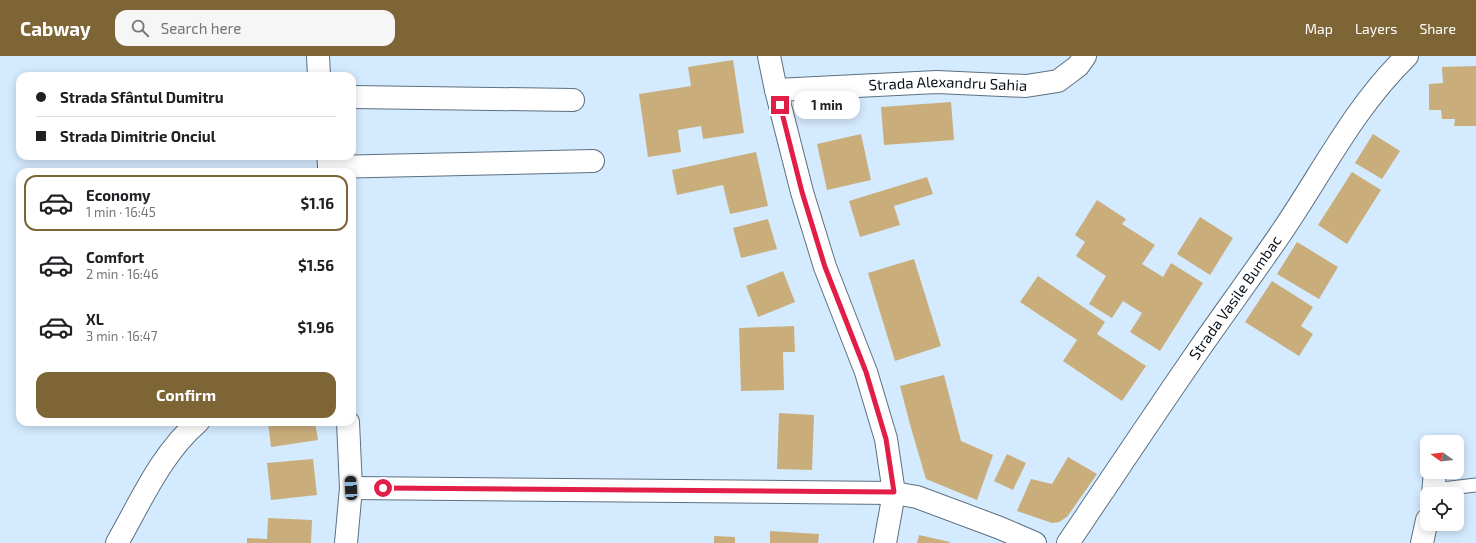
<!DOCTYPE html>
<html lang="en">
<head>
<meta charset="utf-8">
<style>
	body { margin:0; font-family:"Exo 2",sans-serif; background:#f6f6f6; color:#202124; height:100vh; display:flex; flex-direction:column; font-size:15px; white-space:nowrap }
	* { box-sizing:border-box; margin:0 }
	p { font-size:13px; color:#757577 }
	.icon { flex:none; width:22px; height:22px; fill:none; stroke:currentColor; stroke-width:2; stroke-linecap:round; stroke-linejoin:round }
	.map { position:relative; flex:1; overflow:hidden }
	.side { position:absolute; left:16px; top:112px; width:340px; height:258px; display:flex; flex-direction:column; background:#fff; border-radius:12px; box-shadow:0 2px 10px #0003 }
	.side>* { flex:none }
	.banner { position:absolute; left:16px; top:16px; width:340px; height:88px; border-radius:12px; box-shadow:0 2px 10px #0003; display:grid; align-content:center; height:88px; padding:0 20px; background:#fff }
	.needle { width:26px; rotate:284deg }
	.controls { position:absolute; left:1420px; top:379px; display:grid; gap:8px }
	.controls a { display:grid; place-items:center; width:44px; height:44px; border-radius:8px; background:#fff; box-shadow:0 2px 10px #0003; font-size:20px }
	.end { position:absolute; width:18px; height:18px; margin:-9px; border:5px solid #e11d48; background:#fff; box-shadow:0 0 0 2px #fff }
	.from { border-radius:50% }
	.bubble { position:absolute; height:28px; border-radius:12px; background:#fff; box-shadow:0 2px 10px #0003; font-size:13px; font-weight:700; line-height:28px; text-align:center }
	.car { position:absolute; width:12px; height:24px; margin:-12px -6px; border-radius:5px; box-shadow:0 0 3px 1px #0007; background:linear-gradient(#222 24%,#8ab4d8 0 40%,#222 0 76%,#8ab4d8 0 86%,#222 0) }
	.banner b { display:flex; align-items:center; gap:14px; height:38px; font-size:15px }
	.banner b+b { border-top:1px solid #e0e0e0 }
	.banner i { width:10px; height:10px; background:#202124 }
	ul { padding:7px 0 0; list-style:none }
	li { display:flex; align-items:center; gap:12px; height:56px; margin:0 8px 6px; padding:0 12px; border:2px solid transparent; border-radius:12px }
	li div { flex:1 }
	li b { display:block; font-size:15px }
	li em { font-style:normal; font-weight:700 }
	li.selected { border-color:#7d6535 }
	li>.icon { width:36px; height:36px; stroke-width:1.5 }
	.button { display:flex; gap:8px; margin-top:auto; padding:8px 20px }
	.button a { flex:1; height:46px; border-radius:12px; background:#7d6535; color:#fff; font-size:16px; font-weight:700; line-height:46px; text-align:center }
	header { display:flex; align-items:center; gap:24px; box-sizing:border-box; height:56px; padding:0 20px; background:#7d6535; color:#fff }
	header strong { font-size:19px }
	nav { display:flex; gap:22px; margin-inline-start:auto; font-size:14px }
	.search { width:280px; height:36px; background:#f6f6f6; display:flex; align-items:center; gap:10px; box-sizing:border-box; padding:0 14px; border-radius:12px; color:#757577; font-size:15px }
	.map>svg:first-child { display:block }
</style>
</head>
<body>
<header>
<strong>Cabway</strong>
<div class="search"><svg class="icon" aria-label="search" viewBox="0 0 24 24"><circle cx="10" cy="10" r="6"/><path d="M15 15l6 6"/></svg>Search here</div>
<nav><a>Map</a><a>Layers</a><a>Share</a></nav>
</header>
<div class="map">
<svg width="1476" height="487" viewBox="0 0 1476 487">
	<rect width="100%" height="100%" fill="#d4eafe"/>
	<path fill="#c9ae7b" d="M733 4 744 77 703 83 701 70 678 74 681 96 648 101 639 38 691 30 688 11Z
		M1476 10V70H1454L1455 63H1442L1441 54H1429V28L1443 27 1442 11Z
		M951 46 954 84 884 89 881 51Z
		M861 78 871 124 827 134 817 88Z
		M1373 78 1400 95 1382 123 1355 107Z
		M756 96 768 150 730 158 723 129 677 139 672 114Z
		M1352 116 1381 134 1347 188 1318 169Z
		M927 121 933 138 894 150 900 169 860 181 849 145Z
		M1097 144 1126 163 1122 168 1155 189 1142 208 1163 221 1171 207 1203 227 1160 295 1130 276 1142 257 1123 245 1112 262 1089 248 1106 220 1076 200 1085 186 1075 179Z
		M1200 161 1233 182 1210 219 1177 198Z
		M768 163 777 193 741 202 733 172Z
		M1297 186 1338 211 1319 243 1277 218Z
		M914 203 941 290 895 305 868 217Z
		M783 215 795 246 758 261 746 230Z
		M1038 220 1105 266 1097 278 1146 310 1122 345 1063 305 1077 284 1020 246Z
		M1272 225 1313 251 1301 270 1313 278 1299 300 1245 266Z
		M794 270 795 296H783L784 334 741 335 739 272Z
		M944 319 961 385 993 399 977 444 926 423 911 372 900 330Z
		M779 357 814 359 812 414 777 413Z
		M268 366H315L318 384 271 391Z
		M1007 398 1026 407 1013 434 994 425Z
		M1068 401 1097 418 1067 461 1059 466 1052 467 1017 455 1031 423 1052 428Z
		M313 403 317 439 271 444 267 407Z
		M268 462 312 464 311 487H247V482L267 483Z
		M770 475 819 478 818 487H770Z
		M919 479 950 486V487H917Z
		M714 480 735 481V487H714Z"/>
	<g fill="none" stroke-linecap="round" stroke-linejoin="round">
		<defs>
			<path id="service" d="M1434 434 1476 429"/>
			<g id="minor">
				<path d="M769 0 776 34 802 136 825 211 866 316 886 383 894 437 885 487"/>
				<path id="s1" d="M776 34 937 26 1026 30 1058 25 1078 10 1085 0"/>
				<path d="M352 41 573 44"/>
				<path d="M329 111 593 105"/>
				<path d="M351 432 894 437 917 441 1000 472 1035 487"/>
				<path d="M1433 438 1435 416"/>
				<path d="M117 487C141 445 161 398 198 366"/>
				<path id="s2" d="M1068 487C1112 422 1155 357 1200 292 1227 253 1256 214 1283 174 1323 115 1355 50 1407 0"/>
				<path d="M1422 487 1427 464"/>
			</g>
			<path id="tertiary" d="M318 0 319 20
				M328 100 330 116
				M346 487 351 432 348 366"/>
		</defs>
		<use href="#service" stroke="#5c7081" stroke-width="15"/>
		<use href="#minor" stroke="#5c7081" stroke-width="24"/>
		<use href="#tertiary" stroke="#5c7081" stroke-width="24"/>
		<use href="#service" stroke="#fff" stroke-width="13"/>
		<use href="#minor" stroke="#fff" stroke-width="22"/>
		<use href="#tertiary" stroke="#fff" stroke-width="22"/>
	</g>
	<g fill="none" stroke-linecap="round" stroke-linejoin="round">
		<path stroke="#e11d48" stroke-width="5" d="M383 432 894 436 886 383 866 316 825 211 802 136 780 49"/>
	</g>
	<g text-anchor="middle" stroke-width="3" stroke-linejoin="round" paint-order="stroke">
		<g font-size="15" fill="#0b1219" stroke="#d4eafe">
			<text dy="5" stroke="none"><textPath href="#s1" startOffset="172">Strada Alexandru Sahia</textPath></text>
			<text dy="5" stroke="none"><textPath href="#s2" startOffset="297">Strada Vasile Bumbac</textPath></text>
		</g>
	</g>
</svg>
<div class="controls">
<a><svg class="needle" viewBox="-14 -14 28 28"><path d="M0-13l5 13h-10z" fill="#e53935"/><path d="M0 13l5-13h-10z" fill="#757577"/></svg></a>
<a><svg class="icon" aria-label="locate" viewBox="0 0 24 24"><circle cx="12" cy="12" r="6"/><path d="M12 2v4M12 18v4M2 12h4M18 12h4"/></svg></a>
</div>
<i class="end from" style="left:383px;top:432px"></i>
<i class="end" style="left:780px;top:49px"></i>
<div class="bubble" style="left:794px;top:35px;width:66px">1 min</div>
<i class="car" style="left:351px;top:432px;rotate:357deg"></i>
<div class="banner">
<b><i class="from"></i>Strada Sfântul Dumitru</b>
<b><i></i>Strada Dimitrie Onciul</b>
</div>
<section class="side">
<ul>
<li class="selected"><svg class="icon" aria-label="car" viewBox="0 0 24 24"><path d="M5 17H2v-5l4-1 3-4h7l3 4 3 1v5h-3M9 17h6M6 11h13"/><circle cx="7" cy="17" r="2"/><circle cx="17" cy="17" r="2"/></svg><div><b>Economy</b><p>1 min · 16:45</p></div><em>$1.16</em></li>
<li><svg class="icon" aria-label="car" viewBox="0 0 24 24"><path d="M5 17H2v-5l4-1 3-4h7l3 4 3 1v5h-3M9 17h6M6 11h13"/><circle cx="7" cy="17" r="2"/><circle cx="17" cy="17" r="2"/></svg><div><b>Comfort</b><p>2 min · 16:46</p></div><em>$1.56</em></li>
<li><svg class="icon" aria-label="car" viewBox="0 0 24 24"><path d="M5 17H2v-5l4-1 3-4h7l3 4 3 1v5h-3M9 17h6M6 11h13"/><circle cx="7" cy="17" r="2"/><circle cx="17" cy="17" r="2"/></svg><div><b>XL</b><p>3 min · 16:47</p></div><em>$1.96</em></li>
</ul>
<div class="button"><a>Confirm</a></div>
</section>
</div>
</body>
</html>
